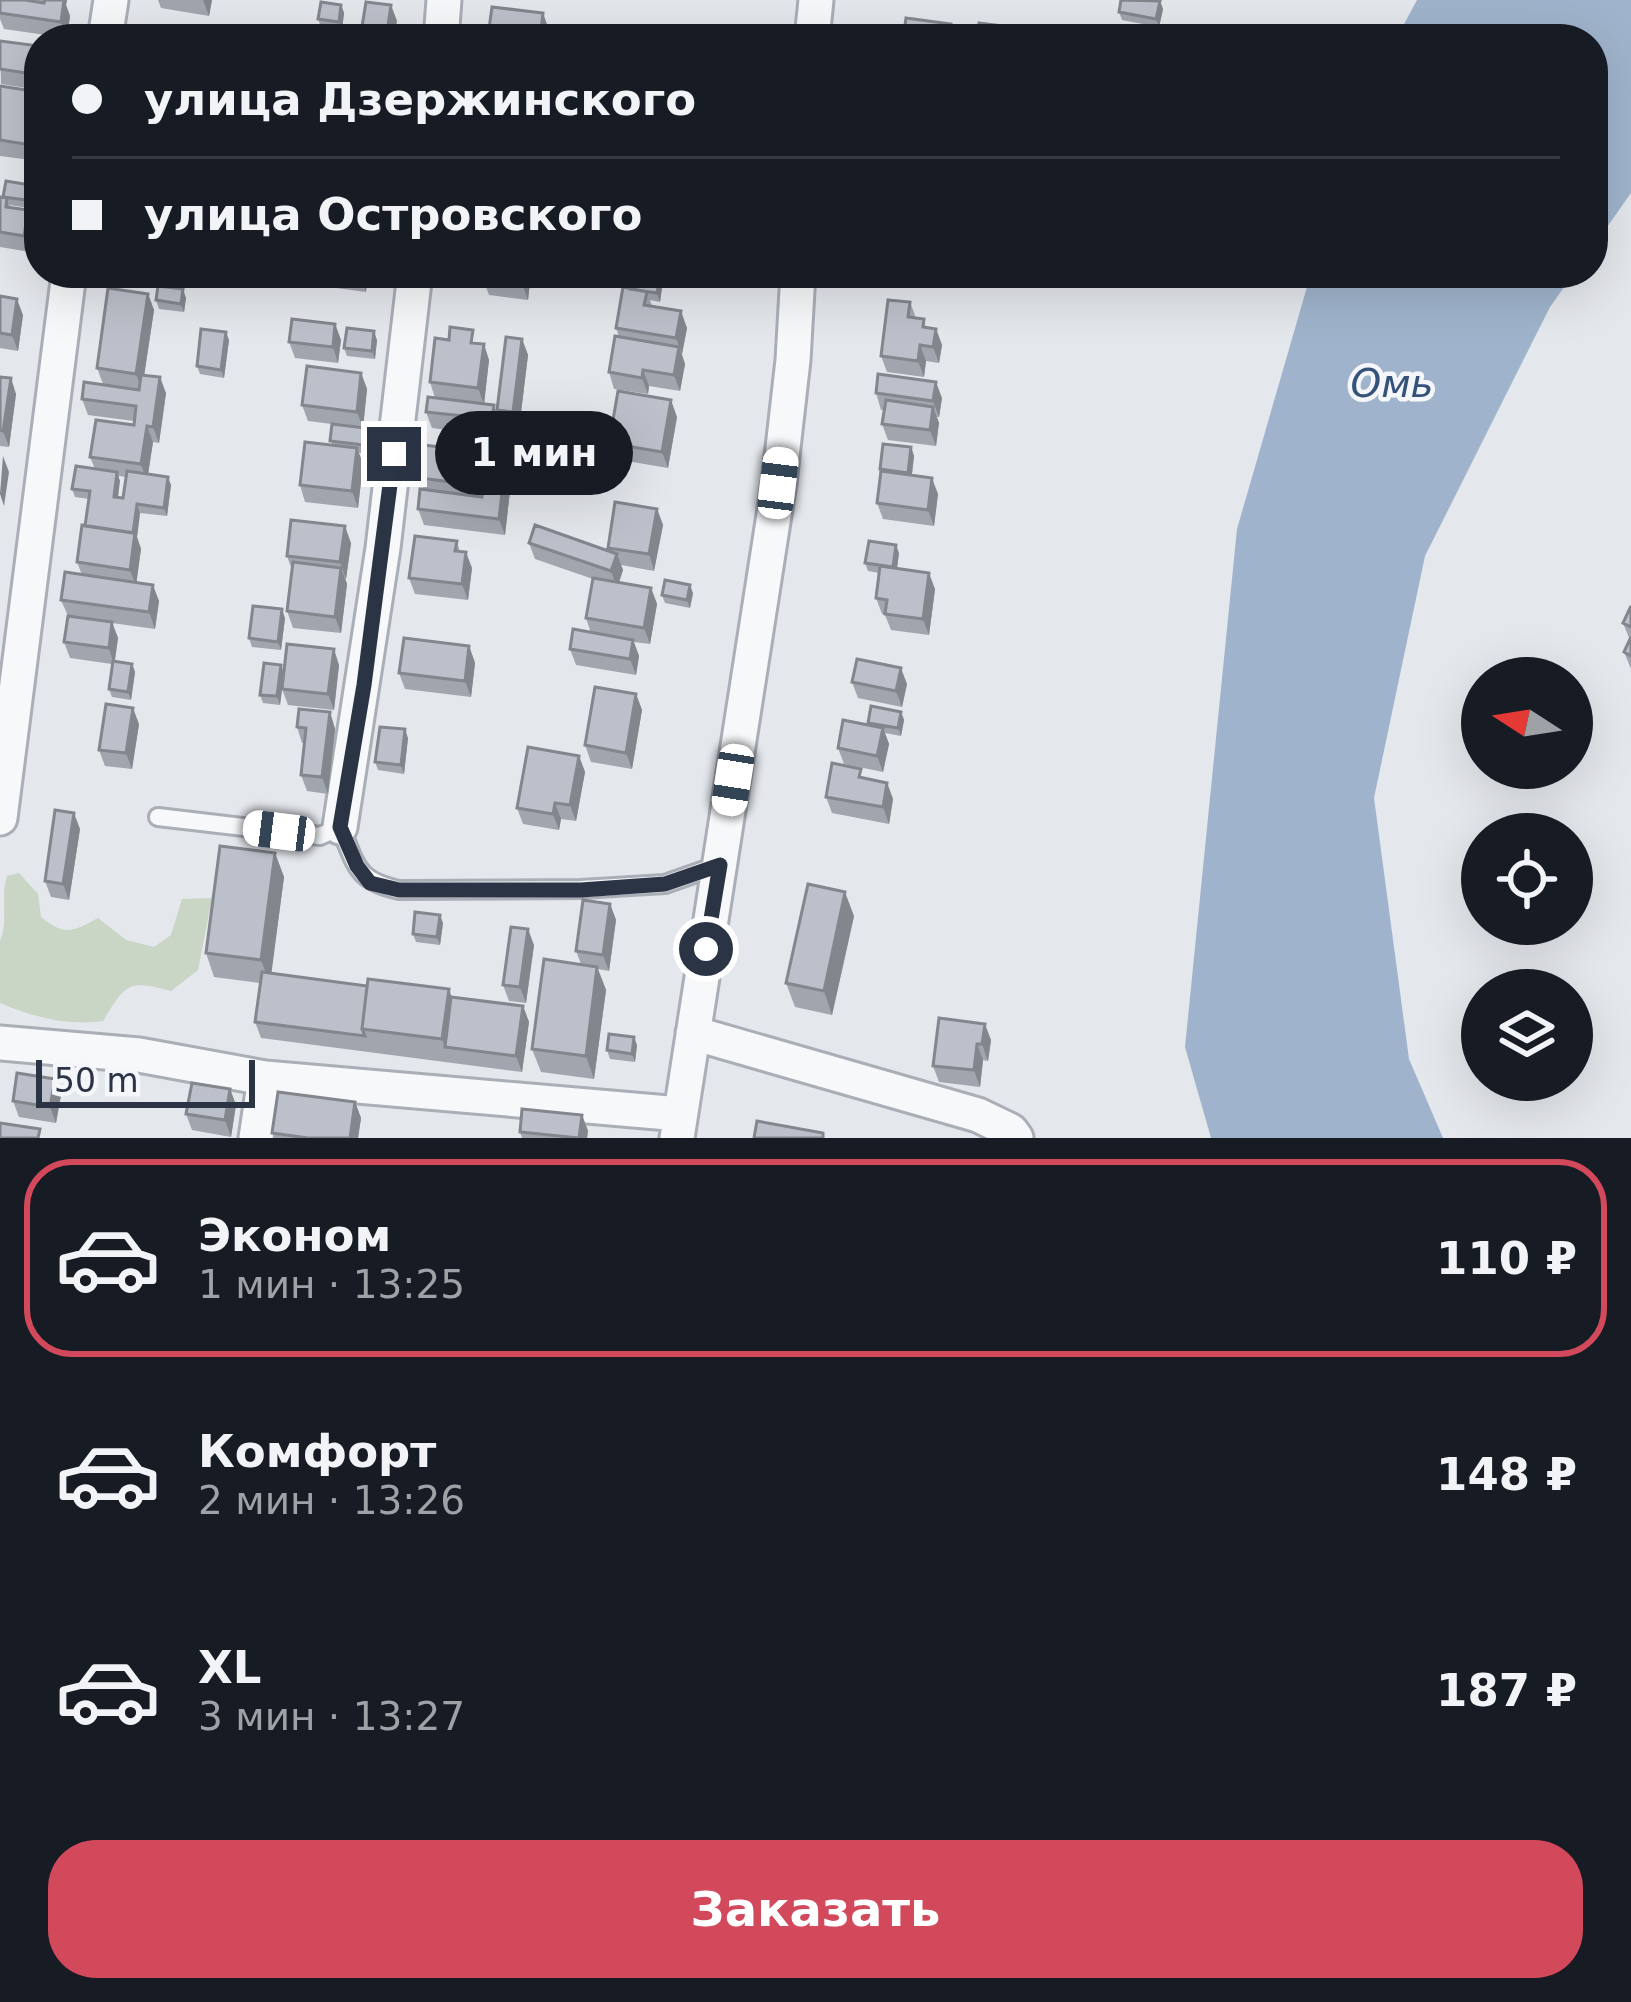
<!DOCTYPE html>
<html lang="ru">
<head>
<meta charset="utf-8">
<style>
	body { margin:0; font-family:"DejaVu Sans",sans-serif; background:#20242c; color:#f1f3f6; height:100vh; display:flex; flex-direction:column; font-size:45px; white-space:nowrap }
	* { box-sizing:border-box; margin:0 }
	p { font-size:39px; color:#9ea1a6 }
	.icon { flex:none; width:66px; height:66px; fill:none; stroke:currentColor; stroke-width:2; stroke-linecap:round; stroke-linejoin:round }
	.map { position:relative; height:1138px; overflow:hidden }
	.drawer { display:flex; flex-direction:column; background:#171b24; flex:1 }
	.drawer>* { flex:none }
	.banner { position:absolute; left:24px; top:24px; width:1584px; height:264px; border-radius:48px; box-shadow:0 12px 48px #0002; display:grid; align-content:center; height:264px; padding:0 48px; background:#171b24 }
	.needle { width:78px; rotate:282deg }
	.fabs { position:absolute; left:1461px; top:657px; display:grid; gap:24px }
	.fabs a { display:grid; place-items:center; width:132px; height:132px; border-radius:50%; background:#171b24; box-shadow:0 12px 48px #0002; font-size:60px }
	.scale { position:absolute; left:36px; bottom:30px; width:219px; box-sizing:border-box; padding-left:12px; border:6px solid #2b3445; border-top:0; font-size:33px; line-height:42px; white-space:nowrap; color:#2b3445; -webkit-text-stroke:9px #f4f6f9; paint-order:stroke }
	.end { position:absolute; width:54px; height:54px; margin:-27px; border:15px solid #2b3445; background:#fff; box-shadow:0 0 0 6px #fff }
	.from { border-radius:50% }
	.bubble { position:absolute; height:84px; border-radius:42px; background:#171b24; box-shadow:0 12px 48px #0002; font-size:39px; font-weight:700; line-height:84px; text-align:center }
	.car { position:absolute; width:36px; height:72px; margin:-36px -18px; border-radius:15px; box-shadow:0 0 9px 3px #0007; background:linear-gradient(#fff 24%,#345 0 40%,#fff 0 76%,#345 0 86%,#fff 0) }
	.banner b { display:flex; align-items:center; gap:42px; height:114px; font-size:45px }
	.banner b+b { border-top:3px solid #363941 }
	.banner i { width:30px; height:30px; background:#f1f3f6 }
	ul { padding:21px 0 0; list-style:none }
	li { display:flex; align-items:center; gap:36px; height:198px; margin:0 24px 18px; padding:0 24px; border:6px solid transparent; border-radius:48px }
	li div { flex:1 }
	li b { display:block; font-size:45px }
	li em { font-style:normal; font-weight:700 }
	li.active { border-color:#d1495b }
	li>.icon { width:108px; height:108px; stroke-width:1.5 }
	.cta { display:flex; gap:24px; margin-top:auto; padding:24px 48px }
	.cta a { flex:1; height:138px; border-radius:48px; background:#d1495b; color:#fff; font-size:48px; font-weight:700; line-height:138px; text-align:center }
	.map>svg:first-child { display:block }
</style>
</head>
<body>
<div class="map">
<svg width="1631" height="1138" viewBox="0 0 1631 1138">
	<rect width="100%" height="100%" fill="#e4e7ec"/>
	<path fill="#c9d6c5" d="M19 873 38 894 41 917C64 936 73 932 98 918L126 940 154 947 171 935 182 899 212 898 198 970 171 991C127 979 126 984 103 1021 68 1026 32 1017 0 1003V941C9 920 0 898 7 876Z"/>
	<path fill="#9fb4cc" d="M1417 0H1631V193L1593 247V39H1396Z
		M1311 273H1574L1550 307 1425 556 1374 798 1409 1059 1443 1138H1211L1185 1047 1237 529Z"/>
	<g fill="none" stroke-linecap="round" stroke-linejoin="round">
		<defs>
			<path id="service" d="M158 817 320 836 340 827C357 866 355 880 399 890L581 889 665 884 719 865"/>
			<path id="minor" d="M105 39 111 0
				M441 39 444 0
				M812 39 816 0
				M0 818 69 273
				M340 827 383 548 415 273
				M693 1033 978 1115 1011 1131 1016 1138
				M0 1043 139 1055 265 1078 680 1114
				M256 1138 265 1078
				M677 1138 779 483 793 360 798 273"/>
		</defs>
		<use href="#service" stroke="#a9aeb7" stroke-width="22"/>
		<use href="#minor" stroke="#a9aeb7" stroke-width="39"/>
		<use href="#service" stroke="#f7f8fa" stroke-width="16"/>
		<use href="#minor" stroke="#f7f8fa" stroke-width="33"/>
	</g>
	<path fill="#a1a5ae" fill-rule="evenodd" d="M0 0H67L66 5 70 16 67 38 4 29 0 19Z
		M158 0H212L209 16 161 8Z
		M1160 1 1163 9 1159 27 1122 20 1119 12Z
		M341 5 344 13 342 30 321 27 318 19Z
		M0 41 39 46V90L1 84Z
		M0 86 39 92V161L0 156Z
		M36 186 39 194 37 209 9 205 34 226 30 252 0 247V197L4 198Z
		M302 273H367L366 292 306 284Z
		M482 273H531L528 300 489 295 483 279 484 273Z
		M661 273 663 280 660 302 650 300 652 307 687 328 682 354 685 364 680 391 649 386 648 394 614 389 609 372 619 337 616 328 630 289Z
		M148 294 154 310 144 375 166 393 159 443 153 442 148 474 171 485 167 516 140 513 137 537 141 549 136 583 159 601 155 629 112 623 118 638 115 661 132 664 135 672 131 700 112 697 109 689 112 664 70 658 64 642 68 616 61 600 82 575 77 562 89 499 75 497 72 489 95 469 90 457 134 425V421L88 415 82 399 103 384 97 368ZM119 476 126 477 123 498 118 497Z
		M0 296 23 315 18 351 0 348Z
		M186 298 184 312 159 309 156 300Z
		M910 302 916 318 927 327 936 329 942 345 939 363 926 361 924 377 887 372 881 356Z
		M335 324 341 340 338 363 295 358 289 342Z
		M522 339 528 355 519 429 503 427 497 410Z
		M229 340 224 378 200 374 197 366Z
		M377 340 375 359 347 356 344 348Z
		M478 344 489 360 484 404 494 405 499 421 498 436 432 428 426 412 435 398 430 382Z
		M361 373 367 389 363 427 365 428 368 436 367 453H359L363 464 358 508 305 502 300 485 332 445V424L308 421 302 405Z
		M0 377 16 394 9 447 0 446Z
		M876 393 942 398 939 417H937L939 423 936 446 888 440 882 424 884 410H881Z
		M677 417 668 468 615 459 609 443Z
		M911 447 914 456 912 475 938 494 934 526 883 519 877 503 880 469Z
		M478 467 474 496 482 497 510 491 505 535 424 525 418 509 424 490 420 478Z
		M657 509 663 525 654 571 621 565 623 570 619 583 651 588 657 604 650 644 634 642 639 656 636 675 576 665 570 649 591 633 586 618 593 579 535 559 529 543 609 551 608 548Z
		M457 541 460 552 472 568 468 600 415 594 409 578Z
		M351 543 346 579 345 578 347 584 341 633 293 628 287 611 292 570 287 556Z
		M899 553 897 569 935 589 929 635 891 630 885 615 882 614 876 598 879 573 868 571 865 563Z
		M693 593 690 608 665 603 662 595Z
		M1631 606V669L1624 652 1630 640 1623 623Z
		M285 618 281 650 252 647 249 638Z
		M469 646 475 663 471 697 405 689 399 673Z
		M339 665 334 710 288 705 282 689 280 705 263 703 260 695 284 673Z
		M852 682 907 684 902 707 858 698Z
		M636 694 642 710 632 769 591 762 585 745Z
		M330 712 335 729 328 794 307 791 301 775 304 743H302L297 727Z
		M901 712 904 720 901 736 885 733 889 744 883 772 844 764 838 748 869 725 868 723Z
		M139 724 132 769 105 766 99 750Z
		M408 738 404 774 378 770 375 762Z
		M579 756 585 772 576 821 561 819 559 830 523 824 517 808Z
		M887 783 893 799 889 824 832 813 826 797Z
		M80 829 69 900 51 897 45 881Z
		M275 853 284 877 271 973 523 1006 529 1022 522 1072 261 1038 255 1022 260 983 214 977 206 953Z
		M610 904 616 920 609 971 598 969 606 990 594 1079 541 1072 532 1049 581 964 576 951Z
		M854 916 832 1015 795 1007 786 983Z
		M443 923 440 945 416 942 413 934Z
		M534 945 526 1003 509 1001 503 985Z
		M939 1018 991 1040 988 1061 983 1060 980 1087 939 1082 933 1066Z
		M637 1045 635 1062 610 1059 607 1050Z
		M55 1079 61 1095 56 1123 19 1117 13 1101Z
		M230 1089 236 1105 231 1137 192 1130 186 1114Z
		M355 1102 361 1118 358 1138H274L272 1133Z
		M582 1115 588 1131 587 1138H522L520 1132Z"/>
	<path fill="#83868d" d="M58 0H67L66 5 70 16 67 38 61 22Z
		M203 0H212L209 16Z
		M1160 1 1163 9 1159 27 1156 19Z
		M341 5 344 13 342 30 339 22Z
		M391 5 397 21 394 39H386Z
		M543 13 549 30 548 39H540Z
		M951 24 957 39H949Z
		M36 186 39 194 37 209 34 201Z
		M28 210 34 226 30 252 24 236Z
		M360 273H367L368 275 366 292Z
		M523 273H531L528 300 522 283Z
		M661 273 663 280 660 302 657 293Z
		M183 289 186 298 184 312 181 304Z
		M148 294 154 310 142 390 136 374Z
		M17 299 23 315 18 351 12 335Z
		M681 311 687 328 682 354 676 338Z
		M335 324 341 340 338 363 333 347Z
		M936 329 942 345 939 363 933 347Z
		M374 331 377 340 375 359 372 351Z
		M226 332 229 340 224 378 221 370Z
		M522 339 528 355 519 429 513 412Z
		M484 344 489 360 484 404 478 388Z
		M920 345 926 361 924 377 918 361Z
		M679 347 685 364 680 391 674 375Z
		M643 370 649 386 648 394 642 378Z
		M361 373 367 389 363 428 357 412Z
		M160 377 166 393 159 443 153 427Z
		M11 378 16 394 9 447 3 431Z
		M936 382 942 398 939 417 933 401Z
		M671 400 677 417 668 468 662 452Z
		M494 405 499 421 498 436 492 419Z
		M933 407 939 423 936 446 930 430Z
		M147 426 153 442 147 481 141 464Z
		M365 428 368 436 367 453 364 445Z
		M911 447 914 456 911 481 908 473Z
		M357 448 363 464 358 508 352 491Z
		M472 451 478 467 474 500 468 484Z
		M3 456 9 472 4 506 0 494Z
		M117 472 120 481 117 505 114 497Z
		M504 475 510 491 505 535 499 519Z
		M168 477 171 485 167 516 164 508Z
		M932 478 938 494 934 526 928 510Z
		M137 504 140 513 137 537 141 549 136 586 130 570Z
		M657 509 663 525 654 571 649 554Z
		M345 526 351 543 346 579 340 562Z
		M896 545 899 553 896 575 893 567Z
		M466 552 472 568 468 600 462 584Z
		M617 554 623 570 617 587 611 571Z
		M341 568 347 584 341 633 335 617Z
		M929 573 935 589 929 635 923 619Z
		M153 585 159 601 155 629 149 612Z
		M690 585 693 593 690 608 687 600Z
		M651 588 657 604 650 644 644 628Z
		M282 609 285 618 281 650 278 642Z
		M112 622 118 638 114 665 109 648Z
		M633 640 639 656 636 675 630 659Z
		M469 646 475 663 471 697 465 681Z
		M334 649 339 665 334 710 328 694Z
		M132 664 135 672 131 700 128 692Z
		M281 665 284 673 280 705 277 696Z
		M901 668 907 684 902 707 896 691Z
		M636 694 642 710 632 769 626 753Z
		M133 708 139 724 132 769 126 753Z
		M330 712 335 729 328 794 322 777Z
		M901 712 904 720 901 736 898 728Z
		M883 728 889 744 883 772 877 756Z
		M405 729 408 738 404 774 401 765Z
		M579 756 585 772 576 821 570 805Z
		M887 783 893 799 889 824 883 807Z
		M555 803 561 819 559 830 553 814Z
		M74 813 80 829 69 900 63 884Z
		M275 853 284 877 270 984 261 960Z
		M845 892 854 916 832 1015 824 991Z
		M610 904 616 920 609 971 603 955Z
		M440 915 443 923 440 945 437 937Z
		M528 929 534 945 526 1003 520 987Z
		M597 967 606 990 594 1079 586 1056Z
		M449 989 457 1013 445 1047 442 1039Z
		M523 1006 529 1022 522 1072 516 1056Z
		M985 1024 991 1040 988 1061 982 1044Z
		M634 1037 637 1045 635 1062 632 1054Z
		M977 1044 983 1060 980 1087 974 1070Z
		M55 1079 61 1095 56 1123 50 1107Z
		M230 1089 236 1105 231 1137 225 1120Z
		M355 1102 361 1118 358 1138H350Z
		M582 1115 588 1131 587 1138H579Z"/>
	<path fill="#bbc0ca" stroke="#83868d" stroke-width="3" d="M0 0H25L44 3 45 0H64L61 22 0 13Z
		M1121 0 1160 1 1156 19 1119 12Z
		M321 2 341 5 339 22 318 19Z
		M366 2 391 5 386 39H360Z
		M492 7 543 13 540 39 488 36Z
		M906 18 951 24 949 39H903Z
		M979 23 1003 26 1001 39H977Z
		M675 31 709 37V39H673Z
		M0 41 39 46V75L0 69Z
		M0 86 39 92 37 146 0 140Z
		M6 181 36 186 34 201 3 197Z
		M0 197 7 198 6 207 28 210 24 236 0 232Z
		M484 273H523L522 283 483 279Z
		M633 273H660L657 293 630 289Z
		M158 286 183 289 181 304 156 300Z
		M623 287 647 292 644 305 681 311 676 338 616 328Z
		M108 288 148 294 136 374 97 368Z
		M0 296 17 299 12 335 0 333Z
		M888 300 910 302 908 317 924 319 923 327 936 329 933 347 920 345 918 361 881 356Z
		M292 319 335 324 333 347 289 342Z
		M450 327 473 330 471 343 484 344 478 388 430 382 435 338 449 340Z
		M347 328 374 331 372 351 344 348Z
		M201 329 226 332 221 370 197 366Z
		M615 336 679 347 674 375 643 370 642 378 609 372Z
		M506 337 522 339 513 412 497 410Z
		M307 366 361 373 357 412 302 405Z
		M878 374 936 382 933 401 876 393Z
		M141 375 160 377 153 427 147 426 141 464 90 457 96 420 134 425 136 406 82 399 84 382 139 390Z
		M0 377 11 378 3 431 0 430Z
		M618 391 671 400 662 452 609 443Z
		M428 397 494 405 492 419 426 412Z
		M886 400 933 407 930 430 882 424Z
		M332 424 365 428 364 445 330 441Z
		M305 442 357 448 352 491 300 485Z
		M883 444 911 447 908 473 880 469Z
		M424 445 472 451 468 484 420 478Z
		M76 466 117 472 114 497 123 498 127 471 168 477 164 508 137 504 133 533 85 526 90 491 72 489Z
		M881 471 932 478 928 510 877 503Z
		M485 472 504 475 499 519 418 509 420 489 482 497Z
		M615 502 657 509 649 554 608 548Z
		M291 520 345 526 340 562 287 556Z
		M82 525 135 533 130 570 77 562Z
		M535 525 617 554 611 571 529 543Z
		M415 536 457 541 455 551 466 552 462 584 409 578Z
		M869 541 896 545 893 567 865 563Z
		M293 562 341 568 335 617 287 611Z
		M880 566 929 573 923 619 885 614 887 600 876 598Z
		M65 572 153 585 149 612 61 600Z
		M593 578 651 588 644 628 586 618Z
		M665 580 690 585 687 600 662 595Z
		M253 606 282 609 278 642 249 638Z
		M1631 606V627L1623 623Z
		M68 616 112 622 109 648 64 642Z
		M573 629 633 640 630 659 570 649Z
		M1631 637V656L1624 652Z
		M404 638 469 646 465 681 399 673Z
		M287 644 334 649 328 694 282 689Z
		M857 659 901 668 896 691 852 682Z
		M113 661 132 664 128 692 109 689Z
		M264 663 281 665 277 696 260 695Z
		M595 687 636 694 626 753 585 745Z
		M106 704 133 708 126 753 99 750Z
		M871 706 901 712 898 728 868 723Z
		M299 709 330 712 322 777 301 775 306 728 297 727Z
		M843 720 883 728 877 756 838 748Z
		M380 727 405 729 401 765 375 762Z
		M528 747 579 756 570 805 555 803 553 814 517 808Z
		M832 763 861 769 859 777 887 783 883 807 826 797Z
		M55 810 74 813 63 884 45 881Z
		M220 846 275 853 261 960 206 953Z
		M808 884 845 892 824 991 786 983Z
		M583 900 610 904 603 955 576 951Z
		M415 912 440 915 437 937 413 934Z
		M511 927 528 929 520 987 503 985Z
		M544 959 597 967 586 1056 532 1049Z
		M262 972 367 986 362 1029 365 1036 255 1022Z
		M368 979 449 989 442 1039 362 1029Z
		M451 997 523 1006 516 1056 445 1047Z
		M939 1018 985 1024 982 1044H977L974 1070 933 1066Z
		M609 1034 634 1037 632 1054 607 1050Z
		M17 1073 55 1079 50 1107 13 1101Z
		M192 1083 230 1089 225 1120 186 1114Z
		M278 1092 355 1102 350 1138H308L272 1133Z
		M522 1109 582 1115 579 1138 520 1132Z
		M757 1121 823 1133V1138H754Z
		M0 1123 40 1129 38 1138H0Z"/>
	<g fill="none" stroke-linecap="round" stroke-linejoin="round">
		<path stroke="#2b3445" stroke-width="15" d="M394 454 364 685 340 827 357 866 370 883 399 890H581L665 884 720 865 706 949"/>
	</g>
	<g text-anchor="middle" stroke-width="9" stroke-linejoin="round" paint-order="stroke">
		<g font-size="39" font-style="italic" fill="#34527a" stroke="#f4f6f9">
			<text x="1392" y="397">Омь</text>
		</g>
	</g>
</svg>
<div class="fabs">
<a><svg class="needle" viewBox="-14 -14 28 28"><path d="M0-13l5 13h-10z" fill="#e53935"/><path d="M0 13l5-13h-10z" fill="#9ea1a6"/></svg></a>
<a><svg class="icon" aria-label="locate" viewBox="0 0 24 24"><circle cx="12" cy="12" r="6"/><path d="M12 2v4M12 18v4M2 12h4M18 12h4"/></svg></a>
<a><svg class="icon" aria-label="layers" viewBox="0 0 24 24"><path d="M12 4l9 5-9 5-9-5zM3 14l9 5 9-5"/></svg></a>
</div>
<div class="scale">50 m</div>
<i class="end from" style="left:706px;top:949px"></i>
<i class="end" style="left:394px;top:454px"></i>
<div class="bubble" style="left:435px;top:411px;width:198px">1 мин</div>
<i class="car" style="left:778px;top:483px;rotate:7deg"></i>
<i class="car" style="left:733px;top:780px;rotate:189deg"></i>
<i class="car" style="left:279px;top:831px;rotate:277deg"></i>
<div class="banner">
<b><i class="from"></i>улица Дзержинского</b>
<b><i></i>улица Островского</b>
</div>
</div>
<section class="drawer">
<ul>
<li class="active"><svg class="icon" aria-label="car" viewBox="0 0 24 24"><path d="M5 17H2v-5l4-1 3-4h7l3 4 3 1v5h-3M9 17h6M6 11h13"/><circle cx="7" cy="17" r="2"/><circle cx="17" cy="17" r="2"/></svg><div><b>Эконом</b><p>1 мин · 13:25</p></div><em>110 ₽</em></li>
<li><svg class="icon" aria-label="car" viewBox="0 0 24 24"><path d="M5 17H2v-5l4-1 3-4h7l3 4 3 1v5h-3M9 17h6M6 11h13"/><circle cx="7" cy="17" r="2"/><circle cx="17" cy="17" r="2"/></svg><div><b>Комфорт</b><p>2 мин · 13:26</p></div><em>148 ₽</em></li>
<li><svg class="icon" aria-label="car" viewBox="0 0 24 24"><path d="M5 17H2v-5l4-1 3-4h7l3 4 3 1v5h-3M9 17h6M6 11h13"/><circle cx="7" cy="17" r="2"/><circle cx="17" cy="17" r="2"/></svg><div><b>XL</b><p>3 мин · 13:27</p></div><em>187 ₽</em></li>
</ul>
<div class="cta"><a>Заказать</a></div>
</section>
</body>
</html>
